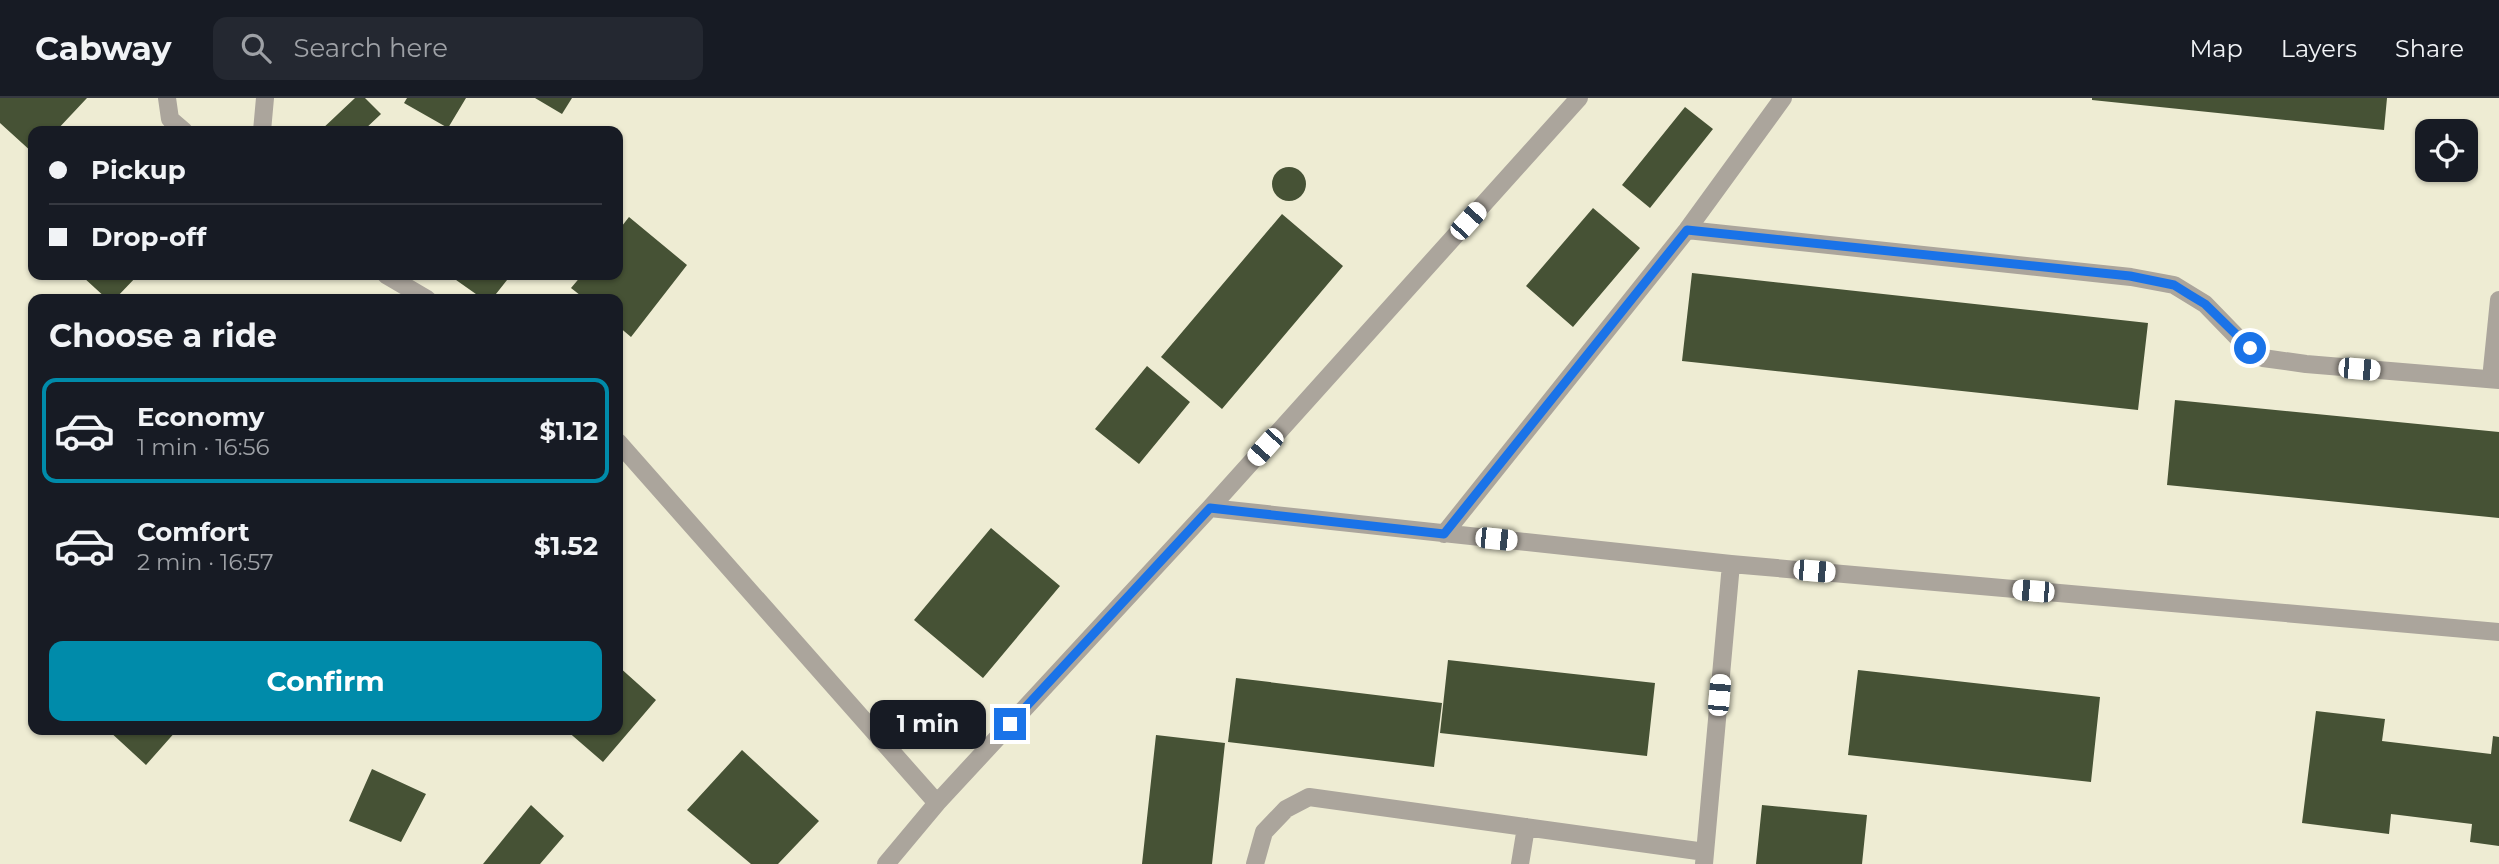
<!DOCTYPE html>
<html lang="en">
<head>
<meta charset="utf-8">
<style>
	body { margin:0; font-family:Montserrat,sans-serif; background:#242831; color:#f1f3f6; height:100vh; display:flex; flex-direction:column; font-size:26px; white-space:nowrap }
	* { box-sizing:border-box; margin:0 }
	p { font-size:23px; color:#9ea1a6 }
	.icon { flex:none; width:38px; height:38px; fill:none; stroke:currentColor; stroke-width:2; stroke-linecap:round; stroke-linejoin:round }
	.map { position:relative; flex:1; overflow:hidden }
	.drawer { position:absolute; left:28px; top:196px; width:595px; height:441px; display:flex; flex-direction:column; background:#171b24; border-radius:14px; box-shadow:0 2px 5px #0004 }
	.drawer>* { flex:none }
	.hud { position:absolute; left:28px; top:28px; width:595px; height:154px; border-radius:14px; box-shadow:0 2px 5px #0004; display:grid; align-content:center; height:154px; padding:0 21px; background:#171b24 }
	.buttons { position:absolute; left:2415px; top:21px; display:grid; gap:14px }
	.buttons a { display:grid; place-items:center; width:63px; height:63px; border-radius:14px; background:#171b24; box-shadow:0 2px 5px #0004; font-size:35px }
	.end { position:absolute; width:32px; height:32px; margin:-16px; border:9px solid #1a73e8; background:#fff; box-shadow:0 0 0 4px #fff }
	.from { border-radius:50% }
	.bubble { position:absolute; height:49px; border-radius:14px; background:#171b24; box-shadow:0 2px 5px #0004; font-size:23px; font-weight:700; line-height:49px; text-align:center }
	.car { position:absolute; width:21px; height:42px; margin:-21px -10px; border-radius:9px; box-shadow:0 0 5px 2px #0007; background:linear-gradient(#fff 24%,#345 0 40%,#fff 0 76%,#345 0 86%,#fff 0) }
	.hud b { display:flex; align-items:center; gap:24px; height:66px; font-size:26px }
	.hud b+b { border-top:2px solid #363941 }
	.hud i { width:18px; height:18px; background:#f1f3f6 }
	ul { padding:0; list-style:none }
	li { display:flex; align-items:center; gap:21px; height:105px; margin:0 14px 10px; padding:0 7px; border:4px solid transparent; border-radius:14px }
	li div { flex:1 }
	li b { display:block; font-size:26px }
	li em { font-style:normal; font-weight:700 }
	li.selected { border-color:#008baa }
	li>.icon { width:63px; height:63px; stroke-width:1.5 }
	h2 { padding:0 21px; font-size:32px; line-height:84px }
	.button { display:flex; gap:14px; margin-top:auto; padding:14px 21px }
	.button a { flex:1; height:80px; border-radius:14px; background:#008baa; color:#fff; font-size:28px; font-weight:700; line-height:80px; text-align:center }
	header { display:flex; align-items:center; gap:42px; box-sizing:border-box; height:98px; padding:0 35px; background:#171b24; border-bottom:2px solid #363941 }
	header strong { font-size:33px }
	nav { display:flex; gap:38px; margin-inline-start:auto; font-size:24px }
	.search { width:490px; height:63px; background:#242831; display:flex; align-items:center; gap:18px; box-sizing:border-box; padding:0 24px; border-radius:14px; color:#9ea1a6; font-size:26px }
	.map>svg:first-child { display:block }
</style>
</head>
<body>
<header>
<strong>Cabway</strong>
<div class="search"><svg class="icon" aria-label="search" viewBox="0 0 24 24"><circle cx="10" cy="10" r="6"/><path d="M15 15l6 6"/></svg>Search here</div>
<nav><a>Map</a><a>Layers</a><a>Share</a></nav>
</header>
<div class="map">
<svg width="2499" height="766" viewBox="0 0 2499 766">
	<rect width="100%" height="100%" fill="#eeecd3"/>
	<path fill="#465235" d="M0 0H87L56 33H33V55L0 25Z
		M355 0H365L381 16 363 33H320Z
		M407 0H466L448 30 404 5Z
		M535 0H572L562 16Z
		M2092 0H2387L2384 32 2092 2Z
		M1685 9 1713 31 1650 110 1622 87Z
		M1272 86a17 17 0 1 1 34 0a17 17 0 1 1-34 0Z
		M1593 110 1640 150 1573 229 1526 188Z
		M1282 116 1343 168 1222 311 1161 259Z
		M629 119 687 167 631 239 618 228V201H585L571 190 582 177H618V133Z
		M1692 175 2148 225 2138 312 1682 263Z
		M85 177H138L115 201H107L83 179Z
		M449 177H511L492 201H483Z
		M1147 268 1190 304 1139 366 1095 331Z
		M2175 302 2499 334V420L2167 387Z
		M991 430 1060 488 983 580 914 522Z
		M1448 562 1655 585 1647 658 1440 635Z
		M618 568 656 602 603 664 566 632H618Z
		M1858 572 2100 599 2091 684 1848 657Z
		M1236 580 1442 605 1434 669 1228 644Z
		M2316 613 2385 621 2382 643 2491 656 2493 638 2499 639V748L2470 744 2472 726 2391 716 2389 736 2302 725Z
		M108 632H177L146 667Z
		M1156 637 1225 645 1212 766H1142Z
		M742 652 819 723 778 766H751L687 712Z
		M372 671 426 696 401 744 349 723Z
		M531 707 564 738 540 766H483Z
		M1762 707 1867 717 1862 766H1756Z"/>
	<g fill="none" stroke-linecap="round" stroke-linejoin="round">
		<path stroke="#aba59c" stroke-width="18" d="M167 0 170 21 184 33
			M262 33 265 0
			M1687 132 2131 179 2174 187 2205 206 2238 240 2263 260 2306 266 2499 282
			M386 177 427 201
			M2491 281 2499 202
			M618 344 937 705
			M1210 410 1731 466 2499 534
			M1444 436 1687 132 1783 0
			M886 766 937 705 1210 410 1579 0
			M1255 766 1264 734 1286 711 1309 699 1705 754
			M1520 766 1526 729
			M1704 766 1731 466"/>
	</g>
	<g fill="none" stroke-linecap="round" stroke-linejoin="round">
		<path stroke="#1a73e8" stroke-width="9" d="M1010 626 1210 410 1444 436 1687 132 2130 178 2174 187 2190 197 2205 206 2250 250"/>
	</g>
</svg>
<div class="buttons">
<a><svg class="icon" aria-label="locate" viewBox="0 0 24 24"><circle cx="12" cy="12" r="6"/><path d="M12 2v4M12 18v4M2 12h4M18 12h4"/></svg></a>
</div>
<i class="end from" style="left:2250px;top:250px"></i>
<i class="end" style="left:1010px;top:626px"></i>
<div class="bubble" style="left:870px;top:602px;width:116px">1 min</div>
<i class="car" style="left:1468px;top:123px;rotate:42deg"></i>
<i class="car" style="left:2359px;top:271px;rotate:95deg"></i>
<i class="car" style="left:1265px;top:349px;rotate:222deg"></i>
<i class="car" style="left:1496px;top:441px;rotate:96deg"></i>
<i class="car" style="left:1814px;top:473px;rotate:95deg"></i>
<i class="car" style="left:2033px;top:493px;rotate:275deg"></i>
<i class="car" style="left:1719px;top:597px;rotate:5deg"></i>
<div class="hud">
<b><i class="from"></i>Pickup</b>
<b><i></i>Drop-off</b>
</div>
<section class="drawer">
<h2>Choose a ride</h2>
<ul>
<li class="selected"><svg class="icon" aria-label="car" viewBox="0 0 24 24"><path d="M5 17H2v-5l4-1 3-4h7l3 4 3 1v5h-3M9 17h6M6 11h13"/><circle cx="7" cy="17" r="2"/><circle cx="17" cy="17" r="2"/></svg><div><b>Economy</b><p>1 min · 16:56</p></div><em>$1.12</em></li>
<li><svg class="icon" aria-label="car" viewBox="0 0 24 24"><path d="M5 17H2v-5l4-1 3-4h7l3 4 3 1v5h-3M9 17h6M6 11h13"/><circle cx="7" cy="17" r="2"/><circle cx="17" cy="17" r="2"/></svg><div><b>Comfort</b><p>2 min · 16:57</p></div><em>$1.52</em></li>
</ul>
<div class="button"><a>Confirm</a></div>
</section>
</div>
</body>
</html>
